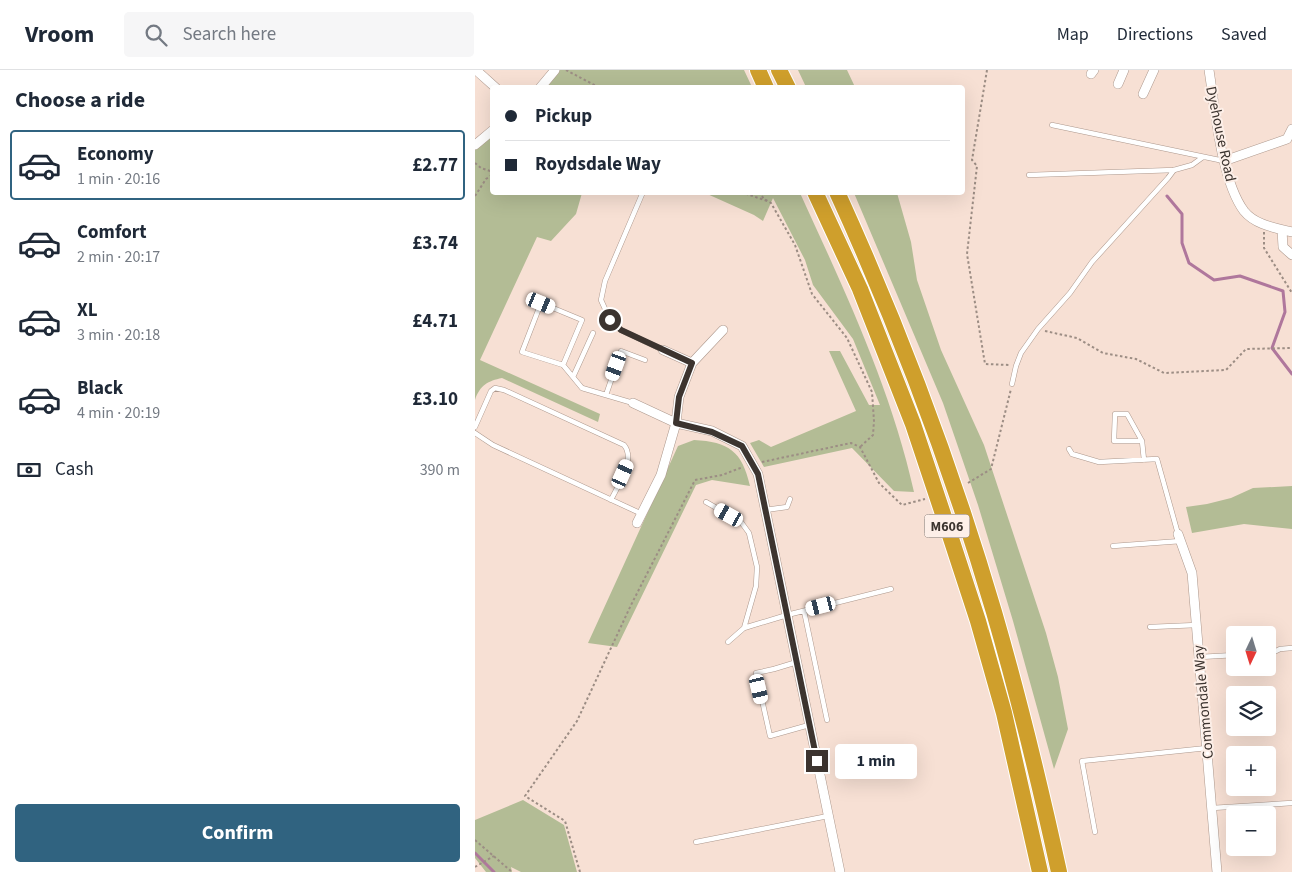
<!DOCTYPE html>
<html lang="en">
<head>
<meta charset="utf-8">
<style>
	body { margin:0; font-family:"Source Sans 3",sans-serif; background:#f6f6f7; color:#1f2937; height:100vh; display:flex; flex-direction:column; font-size:19px; white-space:nowrap }
	* { box-sizing:border-box; margin:0 }
	p { font-size:16px; color:#747a83 }
	.icon { flex:none; width:28px; height:28px; fill:none; stroke:currentColor; stroke-width:2; stroke-linecap:round; stroke-linejoin:round }
	.map { position:relative; flex:1; overflow:hidden }
	.sheet { display:flex; flex-direction:column; background:#fff; width:475px }
	.sheet>* { flex:none }
	.guide { position:absolute; left:15px; top:15px; width:475px; height:110px; border-radius:5px; box-shadow:0 5px 20px #0002; display:grid; align-content:center; height:110px; padding:0 15px; background:#fff }
	.needle { width:32px; rotate:184deg }
	.tools { position:absolute; left:751px; top:556px; display:grid; gap:10px }
	.tools a { display:grid; place-items:center; width:50px; height:50px; border-radius:5px; background:#fff; box-shadow:0 5px 20px #0002; font-size:25px }
	.end { position:absolute; width:22px; height:22px; margin:-11px; border:6px solid #3c342f; background:#fff; box-shadow:0 0 0 2px #fff }
	.from { border-radius:50% }
	.bubble { position:absolute; height:35px; border-radius:5px; background:#fff; box-shadow:0 5px 20px #0002; font-size:16px; font-weight:700; line-height:35px; text-align:center }
	.car { position:absolute; width:15px; height:30px; margin:-15px -8px; border-radius:6px; box-shadow:0 0 4px 1px #0007; background:linear-gradient(#fff 24%,#345 0 40%,#fff 0 76%,#345 0 86%,#fff 0) }
	.guide b { display:flex; align-items:center; gap:18px; height:48px; font-size:19px }
	.guide b+b { border-top:1px solid #e0e1e3 }
	.guide i { width:12px; height:12px; background:#1f2937 }
	ul { padding:0; list-style:none }
	li { display:flex; align-items:center; gap:15px; height:70px; margin:0 10px 8px; padding:0 5px; border:2px solid transparent; border-radius:5px }
	li div { flex:1 }
	li b { display:block; font-size:19px }
	li em { font-style:normal; font-weight:700 }
	li.current { border-color:#306380 }
	li>.icon { width:45px; height:45px; stroke-width:1.5 }
	h2 { padding:0 15px; font-size:22px; line-height:60px }
	.pay { display:flex; align-items:center; gap:12px; height:55px; padding:0 15px; font-size:19px }
	.pay p { margin-inline-start:auto }
	.cta { display:flex; gap:10px; margin-top:auto; padding:10px 15px }
	.cta a { flex:1; height:58px; border-radius:5px; background:#306380; color:#fff; font-size:20px; font-weight:700; line-height:58px; text-align:center }
	header { display:flex; align-items:center; gap:30px; box-sizing:border-box; height:70px; padding:0 25px; background:#fff; border-bottom:1px solid #e0e1e3 }
	header strong { font-size:24px }
	nav { display:flex; gap:28px; margin-inline-start:auto; font-size:18px }
	.search { width:350px; height:45px; background:#f6f6f7; display:flex; align-items:center; gap:12px; box-sizing:border-box; padding:0 18px; border-radius:5px; color:#747a83; font-size:19px }
	main { display:flex; flex:1; min-height:0 }
	.map>svg:first-child { display:block }
</style>
</head>
<body>
<header>
<strong>Vroom</strong>
<div class="search"><svg class="icon" aria-label="search" viewBox="0 0 24 24"><circle cx="10" cy="10" r="6"/><path d="M15 15l6 6"/></svg>Search here</div>
<nav><a>Map</a><a>Directions</a><a>Saved</a></nav>
</header>
<main>
<section class="sheet">
<h2>Choose a ride</h2>
<ul>
<li class="current"><svg class="icon" aria-label="car" viewBox="0 0 24 24"><path d="M5 17H2v-5l4-1 3-4h7l3 4 3 1v5h-3M9 17h6M6 11h13"/><circle cx="7" cy="17" r="2"/><circle cx="17" cy="17" r="2"/></svg><div><b>Economy</b><p>1 min · 20:16</p></div><em>£2.77</em></li>
<li><svg class="icon" aria-label="car" viewBox="0 0 24 24"><path d="M5 17H2v-5l4-1 3-4h7l3 4 3 1v5h-3M9 17h6M6 11h13"/><circle cx="7" cy="17" r="2"/><circle cx="17" cy="17" r="2"/></svg><div><b>Comfort</b><p>2 min · 20:17</p></div><em>£3.74</em></li>
<li><svg class="icon" aria-label="car" viewBox="0 0 24 24"><path d="M5 17H2v-5l4-1 3-4h7l3 4 3 1v5h-3M9 17h6M6 11h13"/><circle cx="7" cy="17" r="2"/><circle cx="17" cy="17" r="2"/></svg><div><b>XL</b><p>3 min · 20:18</p></div><em>£4.71</em></li>
<li><svg class="icon" aria-label="car" viewBox="0 0 24 24"><path d="M5 17H2v-5l4-1 3-4h7l3 4 3 1v5h-3M9 17h6M6 11h13"/><circle cx="7" cy="17" r="2"/><circle cx="17" cy="17" r="2"/></svg><div><b>Black</b><p>4 min · 20:19</p></div><em>£3.10</em></li>
</ul>
<div class="pay"><svg class="icon" aria-label="cash" viewBox="0 0 24 24"><path d="M3 7h18v10H3z"/><circle cx="12" cy="12" r="2"/></svg>Cash<p>390 m</p></div>
<div class="cta"><a>Confirm</a></div>
</section>
<div class="map">
<svg width="817" height="802" viewBox="0 0 817 802">
	<rect width="100%" height="100%" fill="#f7e0d4"/>
	<path fill="#b3bc95" d="M80 0H269L277 17 65 18Z
		M323 0H372L380 17H331Z
		M17 60 18 122 107 123 101 144 76 171 62 167 5 290 125 344 123 352 27 308C13 311 5 315 0 330V75Z
		M230 123H325C369 219 416 318 439 422L419 421 377 378 289 397 275 373 284 370 296 377 381 341 354 281H365L394 335H405L378 269 338 215 330 190 298 128 288 151 279 145Z
		M379 123H422L436 172 442 210 466 280 509 375 571 563 583 607 593 659 579 699 538 551 503 435 468 333Z
		M219 370C254 372 267 381 275 416L237 410 221 415 142 577 113 573 203 376Z
		M817 416V459L769 454 717 463 711 437 732 434 756 428 778 418Z
		M48 730 89 755 102 802H46L36 797 37 802H11L0 788V750Z"/>
	<g fill="none" stroke-linecap="round" stroke-linejoin="round">
		<path stroke="#af779c" stroke-width="3" d="M692 126 707 144V173L714 193 739 210 765 206 808 221 810 242 797 278 817 304
			M0 783 19 802"/>
		<defs>
			<path id="lane" d="M577 55 749 91
				M554 105 699 100 717 95 728 87
				M168 122 130 211 126 230 135 250 146 260 188 280
				M88 295 107 250 66 233 47 282 88 295 107 318 158 333
				M98 307 118 263
				M537 314 541 296 546 283 563 259 595 223 617 192 693 108 699 100
				M131 325 146 281 170 290
				M0 357 16 321 20 318 29 320 149 375C161 389 143 415 136 430
				M0 363 18 375 167 444
				M667 371H639L640 344H652L667 371 669 390
				M594 379 597 384 624 392 682 389 703 464
				M231 432 266 452 274 463 282 497 281 516 269 558
				M290 440 312 437 315 429
				M638 476 706 471
				M329 541 352 650
				M675 557 722 555
				M253 572 269 558 312 545 416 519
				M792 584 797 583 805 579 817 578
				M725 587 760 585
				M322 592 299 599 281 603 295 666 334 655
				M737 738 817 733
				M620 762 607 691 732 678
				M221 772 353 746"/>
			<path id="street" d="M1 0 21 18
				M734 0C740 38 746 110 769 141 780 155 801 158 817 162
				M616 4 619 0
				M643 14 649 0
				M65 18 80 0
				M668 24 679 0
				M0 75 18 60
				M749 91 812 69 817 59
				M807 160 808 177 817 185
				M188 280 217 293
				M158 333 201 353 237 361 267 376 283 404 365 802
				M162 453 186 405 201 353 204 327 217 293 248 260
				M703 464 717 503 742 802"/>
			<path id="highway" d="M283 0 291 18
				M304 0 313 18
				M340 122 385 219 438 354 468 444 503 551 529 643 565 802
				M362 122C424 258 477 399 519 542 544 628 565 715 584 802"/>
		</defs>
		<use href="#lane" stroke="#ad988d" stroke-width="5.5"/>
		<use href="#street" stroke="#ad988d" stroke-width="10"/>
		<use href="#highway" stroke="#fff" stroke-width="18"/>
		<path stroke="#9c8d84" stroke-width="2" stroke-dasharray="2.5 2.5" stroke-linecap="butt" d="M91 0 125 18
			M512 0 497 90 502 96 492 184 510 294 534 295
			M0 93 6 98 18 102
			M266 122 292 131
			M284 122 289 129 296 133 320 175 337 224 372 268 397 322 399 351 398 365 385 377
			M0 126 11 109 18 104
			M789 162V178L817 223
			M570 261 602 268 628 283 661 289 689 303 751 300 771 279 817 278
			M287 392 376 373 385 377 404 413 427 435 450 429
			M493 413 516 399 536 319
			M0 770 37 802
			M0 797 19 786
			M105 802 90 751 50 726 102 651 156 535 220 410 247 405 268 397"/>
		<use href="#lane" stroke="#fff" stroke-width="4.5"/>
		<use href="#street" stroke="#fff" stroke-width="9"/>
		<use href="#highway" stroke="#cf9f2c" stroke-width="16"/>
	</g>
	<g fill="none" stroke-linecap="round" stroke-linejoin="round">
		<path stroke="#3c342f" stroke-width="6" d="M135 250 146 260 217 293 204 327 201 353 237 362 267 376 283 404 342 691"/>
	</g>
	<g text-anchor="middle" stroke-width="4" stroke-linejoin="round" paint-order="stroke">
		<rect fill="#fdefe8" stroke="#766c66" stroke-width="1" x="449.5" y="444.5" width="45" height="23" rx="4"/>
		<g font-size="14" font-weight="bold" fill="#3c342f">
			<text x="472" y="461">M606</text>
		</g>
		<g font-size="15" fill="#3c342f" stroke="#fdefe8">
			<text transform="translate(746 64) rotate(78)" y="5">Dyehouse Road</text>
			<text transform="translate(728 632) rotate(-95)" y="5">Commondale Way</text>
		</g>
	</g>
</svg>
<div class="tools">
<a><svg class="needle" viewBox="-14 -14 28 28"><path d="M0-13l5 13h-10z" fill="#e53935"/><path d="M0 13l5-13h-10z" fill="#747a83"/></svg></a>
<a><svg class="icon" aria-label="layers" viewBox="0 0 24 24"><path d="M12 4l9 5-9 5-9-5zM3 14l9 5 9-5"/></svg></a>
<a>+</a>
<a>−</a>
</div>
<i class="end from" style="left:135px;top:250px"></i>
<i class="end" style="left:342px;top:691px"></i>
<div class="bubble" style="left:360px;top:674px;width:82px">1 min</div>
<i class="car" style="left:66px;top:233px;rotate:112deg"></i>
<i class="car" style="left:141px;top:296px;rotate:200deg"></i>
<i class="car" style="left:148px;top:404px;rotate:24deg"></i>
<i class="car" style="left:254px;top:445px;rotate:299deg"></i>
<i class="car" style="left:346px;top:536px;rotate:256deg"></i>
<i class="car" style="left:284px;top:619px;rotate:167deg"></i>
<div class="guide">
<b><i class="from"></i>Pickup</b>
<b><i></i>Roydsdale Way</b>
</div>
</div>
</main>
</body>
</html>
